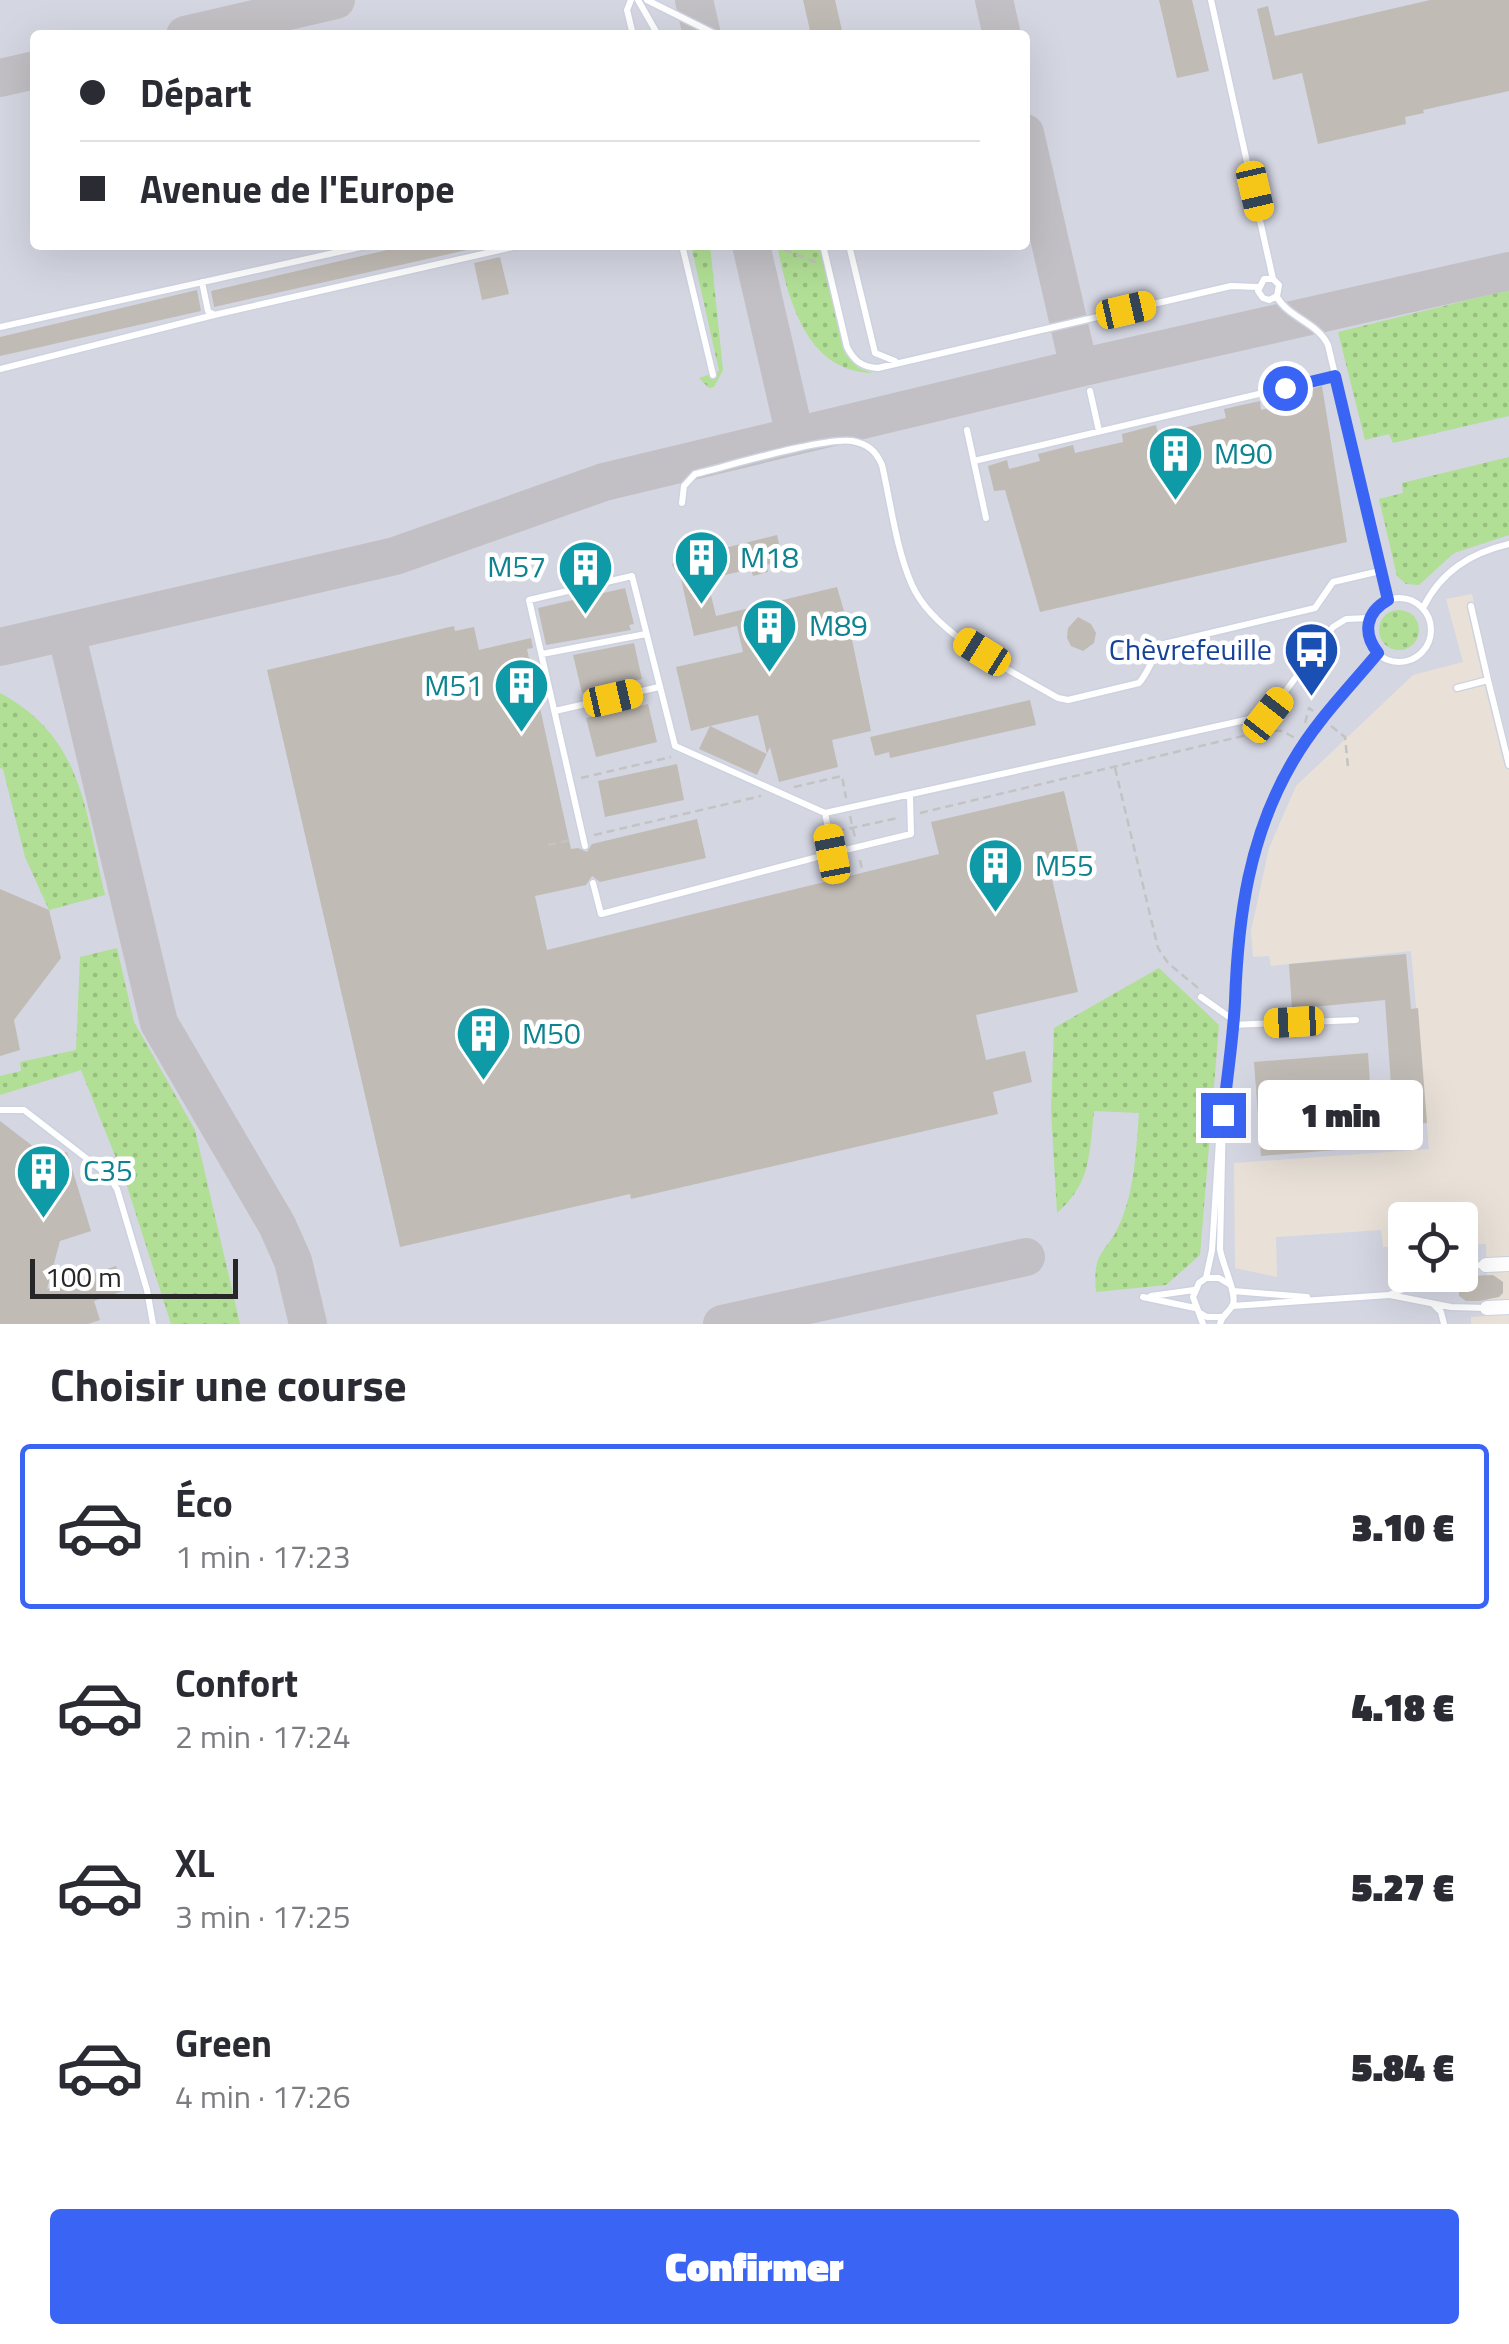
<!DOCTYPE html>
<html lang="fr">
<head>
<meta charset="utf-8">
<style>
	body { margin:0; font-family:"Titillium Web",sans-serif; background:#f2f2f3; color:#2b2b33; height:100vh; display:flex; flex-direction:column; font-size:38px; white-space:nowrap }
	* { box-sizing:border-box; margin:0 }
	p { font-size:32px; color:#7c7c81 }
	.icon { flex:none; width:55px; height:55px; fill:none; stroke:currentColor; stroke-width:2; stroke-linecap:round; stroke-linejoin:round }
	.map { position:relative; height:1324px; overflow:hidden }
	.panel { display:flex; flex-direction:column; background:#fff; flex:1 }
	.panel>* { flex:none }
	.hud { position:absolute; left:30px; top:30px; width:1000px; height:220px; border-radius:10px; box-shadow:0 10px 40px #0002; display:grid; align-content:center; height:220px; padding:0 50px; background:#fff }
	.buttons { position:absolute; left:1388px; top:1202px; display:grid; gap:20px }
	.buttons a { display:grid; place-items:center; width:90px; height:90px; border-radius:10px; background:#fff; box-shadow:0 10px 40px #0002; font-size:50px }
	.scale { position:absolute; left:30px; bottom:25px; width:208px; box-sizing:border-box; padding-left:10px; border:5px solid #272727; border-top:0; font-size:28px; line-height:35px; white-space:nowrap; color:#272727; -webkit-text-stroke:8px #fff; paint-order:stroke }
	.end { position:absolute; width:45px; height:45px; margin:-22px; border:12px solid #3a64f4; background:#fff; box-shadow:0 0 0 5px #fff }
	.from { border-radius:50% }
	.bubble { position:absolute; height:70px; border-radius:10px; background:#fff; box-shadow:0 10px 40px #0002; font-size:32px; font-weight:800; line-height:70px; text-align:center }
	.car { position:absolute; width:30px; height:60px; margin:-30px -15px; border-radius:12px; box-shadow:0 0 8px 2px #0007; background:linear-gradient(#f5c518 24%,#345 0 40%,#f5c518 0 76%,#345 0 86%,#f5c518 0) }
	.hud b { display:flex; align-items:center; gap:35px; height:95px; font-size:38px }
	.hud b+b { border-top:2px solid #e1e1e2 }
	.hud i { width:25px; height:25px; background:#2b2b33 }
	ul { padding:0; list-style:none }
	li { display:flex; align-items:center; gap:30px; height:165px; margin:0 20px 15px; padding:0 30px; border:5px solid transparent; border-radius:10px }
	li div { flex:1 }
	li b { display:block; font-size:38px }
	li em { font-style:normal; font-weight:800 }
	li.selected { border-color:#3a64f4 }
	li>.icon { width:90px; height:90px; stroke-width:1.5 }
	h2 { padding:0 50px; font-size:45px; line-height:120px }
	.action { display:flex; gap:20px; margin-top:auto; padding:20px 50px }
	.action a { flex:1; height:115px; border-radius:10px; background:#3a64f4; color:#fff; font-size:40px; font-weight:800; line-height:115px; text-align:center }
	.map>svg:first-child { display:block }
</style>
</head>
<body>
<div class="map">
<svg width="1509" height="1324" viewBox="0 0 1509 1324">
	<defs>
		<pattern id="grass-dots" width="8" height="8" patternUnits="userSpaceOnUse" patternTransform="scale(2.5)"><rect width="8" height="8" fill="#b1df95"/><path d="M2 2h.1M6 6h.1" fill="none" stroke="#98bf80" stroke-width="1.8" stroke-linecap="round"/></pattern>
	</defs>
	<rect width="100%" height="100%" fill="#e9e1d8"/>
	<path fill="#d4d6e2" fill-rule="evenodd" d="M0 0H1509V747L1472 594 1446 599 1463 662 1413 675 1296 786 1269 848 1251 931 1253 957 1269 956 1271 966 1411 951 1429 1149 1234 1163 1235 1268 1277 1277 1276 1237 1381 1230 1383 1247H1405V1275H1460V1245L1486 1244 1488 1316 1471 1317V1324H0ZM35 35H1025V245H35Z"/>
	<path fill="url(#grass-dots)" d="M691 245H710L723 370 714 387 709 388 699 378 719 371Z
		M777 245H820L845 354 859 368 873 373C806 372 788 299 777 245Z
		M1509 290V416L1393 443 1389 434 1365 440 1338 332Z
		M1509 457V535L1454 553 1419 585 1406 584 1397 576 1379 499 1403 493 1402 483Z
		M1379 630a20 20 0 1 1 40 0a20 20 0 1 1-40 0Z
		M0 693C84 738 85 812 105 895L49 910 25 857 3 769 0 768Z
		M117 948 134 1022 195 1130 240 1324H171L127 1186 81 1070 0 1095V1076L21 1071 20 1062 76 1050 80 957Z
		M1159 968 1219 1025 1200 1255 1166 1285 1096 1292C1092 1248 1107 1255 1121 1221 1135 1188 1136 1148 1139 1113L1094 1111C1089 1154 1092 1182 1057 1213L1051 1111 1054 1028Z"/>
	<g fill="none" stroke-linecap="round" stroke-linejoin="round">
		<path stroke="#c2c0c4" stroke-width="38" d="M694 0 702 35
			M994 0 1002 35
			M185 35 336 0
			M0 78 35 70
			M1025 133 1079 368
			M751 245 795 436
			M66 632 159 1023 277 1225 293 1261 308 1324
			M0 647 395 556 604 482 1079 368 1509 271
			M722 1324 1026 1257"/>
	</g>
	<path fill="#c1bbb5" fill-rule="evenodd" d="M803 0H835L843 35H811Z
		M1159 0H1192L1209 71 1177 78Z
		M1430 0H1509V91L1423 110 1424 113 1405 117 1406 124 1318 144 1302 73 1273 80 1257 9 1268 6 1275 36Z
		M409 245H467V250L214 307 211 291Z
		M500 257 509 294 482 300 474 263Z
		M197 290 201 311 0 356V337Z
		M1322 386 1347 542 1040 612 1005 490 994 491 988 466 1007 460 1009 469 1040 461 1038 454 1073 445 1075 453 1123 442 1122 434 1156 425 1158 434 1226 418 1224 409 1260 401 1261 410 1313 397 1311 389Z
		M777 535 783 561 766 565 768 572 753 576 751 569 707 579 716 616 837 587 851 635 871 731 832 740 838 767 779 782 770 747 757 775 699 749 710 726 691 731 676 667 743 652 737 626 694 636 681 579 672 565 675 557 682 552 696 555ZM758 715 767 754 710 726Z
		M625 588 634 624 629 625 631 630 546 645 538 608Z
		M1078 617 1091 624 1096 633 1094 643 1083 651 1071 646 1067 638 1068 628Z
		M454 626 455 631 474 627 479 650 531 638 533 648 527 649 571 849 578 848 587 852 592 844 697 819 706 858 600 882 592 876 586 885 535 896 547 950 939 854 931 822 1064 791 1083 872 1052 879 1078 992 976 1015 986 1060 1025 1051 1032 1082 993 1092 998 1114 631 1199 630 1194 400 1247 267 670Z
		M634 643 642 679 582 693 573 655Z
		M1030 700 1036 725 890 758 889 752 875 756 870 737Z
		M648 704 657 742 596 757 586 718Z
		M677 764 684 800 605 817 598 781Z
		M0 889 49 910 61 958 14 1020 20 1050 0 1056Z
		M1406 954 1411 1009 1418 1008 1427 1123 1394 1126 1385 1000 1292 1009 1289 964Z
		M1368 1053 1374 1147 1261 1156 1254 1062Z
		M0 1121 47 1157 67 1152 91 1231 60 1241 47 1289 116 1266 123 1291 94 1301 100 1320 88 1324H0Z
		M1493 1275 1503 1282V1293L1499 1297 1479 1301H1466L1459 1296V1284L1467 1276Z"/>
	<g fill="none" stroke-linecap="round" stroke-linejoin="round">
		<defs>
			<path id="service" d="M631 0 627 10 633 35
				M638 0 658 35
				M647 0 717 35
				M1211 0 1273 279 1279 285 1277 296 1269 300 1263 298 1258 291 1264 279H1273
				M682 245 713 375
				M823 245 847 347C854 361 862 367 878 368L1231 286 1258 287
				M849 245 875 353 895 361
				M202 282 208 311 214 315 522 245
				M1277 297C1289 318 1318 323 1328 345L1388 600
				M0 327 370 245
				M0 369 214 315
				M1090 391 1099 431
				M967 430 986 518
				M974 461 1335 376
				M682 503 684 486 695 474C728 466 825 437 852 441 868 444 876 451 882 465 891 504 896 549 912 585 934 635 1012 671 1058 698L1068 700 1139 683C1150 671 1152 655 1164 644L1315 608 1333 582 1380 571
				M1367 630a32 32 0 1 1 64 0a32 32 0 1 1-64 0Z
				M1471 606 1488 680
				M1423 608C1441 571 1471 553 1509 544
				M542 654 646 634
				M1457 688 1488 680 1509 765
				M555 711 659 687
				M825 813 1268 715 1333 627 1346 619 1369 618
				M585 846 529 600 632 576 675 746 825 813 833 853 601 914 593 883
				M833 853 911 834 910 797
				M1201 997 1232 1019
				M1231 1025 1356 1020
				M0 1110H24L108 1175 117 1189 147 1290 153 1324
				M1460 1266 1485 1265
				M1206 1278H1219L1229 1284
				M1233 1291 1307 1297
				M1390 1295 1451 1307 1486 1308
				M1151 1296 1194 1290
				M1143 1297 1195 1308
				M1433 1304 1441 1312 1444 1324
				M1232 1306 1389 1295 1438 1275
				M1200 1313 1207 1317H1221
				M1203 1324 1193 1297 1199 1283 1206 1278 1212 1250 1219 1141
				M1220 1324C1222 1314 1229 1314 1233 1304 1237 1293 1222 1264 1220 1249L1223 1115 1235 1007V950L1247 877 1271 803 1295 756 1322 718 1378 653"/>
			<path id="minor" d="M1486 1265 1509 1264
				M1487 1308 1509 1307"/>
		</defs>
		<use href="#service" stroke="#cdd2e0" stroke-width="9"/>
		<use href="#minor" stroke="#cdd2e0" stroke-width="16"/>
		<path stroke="#c3c3c3" stroke-width="2.5" stroke-dasharray="8 5" stroke-linecap="butt" d="M772 245 818 263
			M1305 723 1309 708 1313 711
			M1331 726 1345 737 1348 767
			M1115 768 1158 948 1168 963 1198 988
			M581 778 671 757
			M794 787 842 776 846 798
			M920 813 1268 730 1282 731 1295 738
			M850 816 855 837
			M837 828 842 830 898 818
			M594 835 761 796
			M548 845 571 840
			M860 860 863 873"/>
		<use href="#service" stroke="#fff" stroke-width="6"/>
		<use href="#minor" stroke="#fff" stroke-width="14"/>
	</g>
	<g fill="none" stroke-linecap="round" stroke-linejoin="round">
		<path stroke="#3a64f4" stroke-width="12" d="M1223 1115C1227 1078 1233 1039 1235 1002 1238 916 1249 836 1293 761 1316 721 1349 688 1378 653 1362 633 1366 612 1388 600L1335 376 1285 388"/>
	</g>
	<defs>
		<symbol id="building-pin" viewBox="-11 -11 22 30"><path d="M0 17L-7.5 6A9.5 9.5 0 1 1 7.5 6Z" fill="#0f9aa8" stroke="#fff"/><path d="M-4-6H4V6H1V3H-1V6H-4ZM-2.5-4.3h1.7v1.8h-1.7ZM.8-4.3h1.7v1.8H.8ZM-2.5-1h1.7V.8h-1.7ZM.8-1h1.7V.8H.8Z" fill="#fff"/></symbol>
		<symbol id="bus-pin" viewBox="-11 -11 22 30"><path d="M0 17L-7.5 6A9.5 9.5 0 1 1 7.5 6Z" fill="#1a4fb4" stroke="#fff"/><path d="M-5-6H5V4H4V6H2V4H-2V6H-4V4H-5ZM-3.5-4V0h7V-4ZM-3.5 1.2v1.5H-2V1.2ZM2 1.2v1.5H3.5V1.2Z" fill="#fff"/></symbol>
	</defs>
	<g fill-rule="evenodd">
		<use href="#building-pin" x="1144" y="422" width="63" height="86"/>
		<use href="#building-pin" x="670" y="526" width="63" height="86"/>
		<use href="#building-pin" x="554" y="536" width="63" height="86"/>
		<use href="#building-pin" x="738" y="594" width="63" height="86"/>
		<use href="#bus-pin" x="1280" y="618" width="63" height="86"/>
		<use href="#building-pin" x="490" y="654" width="63" height="86"/>
		<use href="#building-pin" x="964" y="834" width="63" height="86"/>
		<use href="#building-pin" x="452" y="1002" width="63" height="86"/>
		<use href="#building-pin" x="12" y="1140" width="63" height="86"/>
	</g>
	<g text-anchor="middle" stroke-width="9" stroke-linejoin="round" paint-order="stroke">
		<g font-size="30" fill="#0d838f" stroke="#fff" text-anchor="start">
			<text x="1214" y="464">M90</text>
			<text x="740" y="568">M18</text>
			<text x="546" y="577" text-anchor="end">M57</text>
			<text x="809" y="636">M89</text>
			<text x="483" y="696" text-anchor="end">M51</text>
			<text x="1035" y="876">M55</text>
			<text x="522" y="1044">M50</text>
			<text x="83" y="1181">C35</text>
		</g>
		<g font-size="30" fill="#164399" stroke="#fff" text-anchor="end">
			<text x="1272" y="660">Chèvrefeuille</text>
		</g>
	</g>
</svg>
<div class="buttons">
<a><svg class="icon" aria-label="locate" viewBox="0 0 24 24"><circle cx="12" cy="12" r="6"/><path d="M12 2v4M12 18v4M2 12h4M18 12h4"/></svg></a>
</div>
<div class="scale">100 m</div>
<i class="end from" style="left:1285px;top:388px"></i>
<i class="end" style="left:1223px;top:1115px"></i>
<div class="bubble" style="left:1258px;top:1080px;width:165px">1 min</div>
<i class="car" style="left:1255px;top:191px;rotate:167deg"></i>
<i class="car" style="left:1126px;top:310px;rotate:77deg"></i>
<i class="car" style="left:982px;top:652px;rotate:302deg"></i>
<i class="car" style="left:613px;top:698px;rotate:77deg"></i>
<i class="car" style="left:1268px;top:715px;rotate:38deg"></i>
<i class="car" style="left:832px;top:854px;rotate:349deg"></i>
<i class="car" style="left:1294px;top:1022px;rotate:267deg"></i>
<div class="hud">
<b><i class="from"></i>Départ</b>
<b><i></i>Avenue de l'Europe</b>
</div>
</div>
<section class="panel">
<h2>Choisir une course</h2>
<ul>
<li class="selected"><svg class="icon" aria-label="car" viewBox="0 0 24 24"><path d="M5 17H2v-5l4-1 3-4h7l3 4 3 1v5h-3M9 17h6M6 11h13"/><circle cx="7" cy="17" r="2"/><circle cx="17" cy="17" r="2"/></svg><div><b>Éco</b><p>1 min · 17:23</p></div><em>3.10 €</em></li>
<li><svg class="icon" aria-label="car" viewBox="0 0 24 24"><path d="M5 17H2v-5l4-1 3-4h7l3 4 3 1v5h-3M9 17h6M6 11h13"/><circle cx="7" cy="17" r="2"/><circle cx="17" cy="17" r="2"/></svg><div><b>Confort</b><p>2 min · 17:24</p></div><em>4.18 €</em></li>
<li><svg class="icon" aria-label="car" viewBox="0 0 24 24"><path d="M5 17H2v-5l4-1 3-4h7l3 4 3 1v5h-3M9 17h6M6 11h13"/><circle cx="7" cy="17" r="2"/><circle cx="17" cy="17" r="2"/></svg><div><b>XL</b><p>3 min · 17:25</p></div><em>5.27 €</em></li>
<li><svg class="icon" aria-label="car" viewBox="0 0 24 24"><path d="M5 17H2v-5l4-1 3-4h7l3 4 3 1v5h-3M9 17h6M6 11h13"/><circle cx="7" cy="17" r="2"/><circle cx="17" cy="17" r="2"/></svg><div><b>Green</b><p>4 min · 17:26</p></div><em>5.84 €</em></li>
</ul>
<div class="action"><a>Confirmer</a></div>
</section>
</body>
</html>
